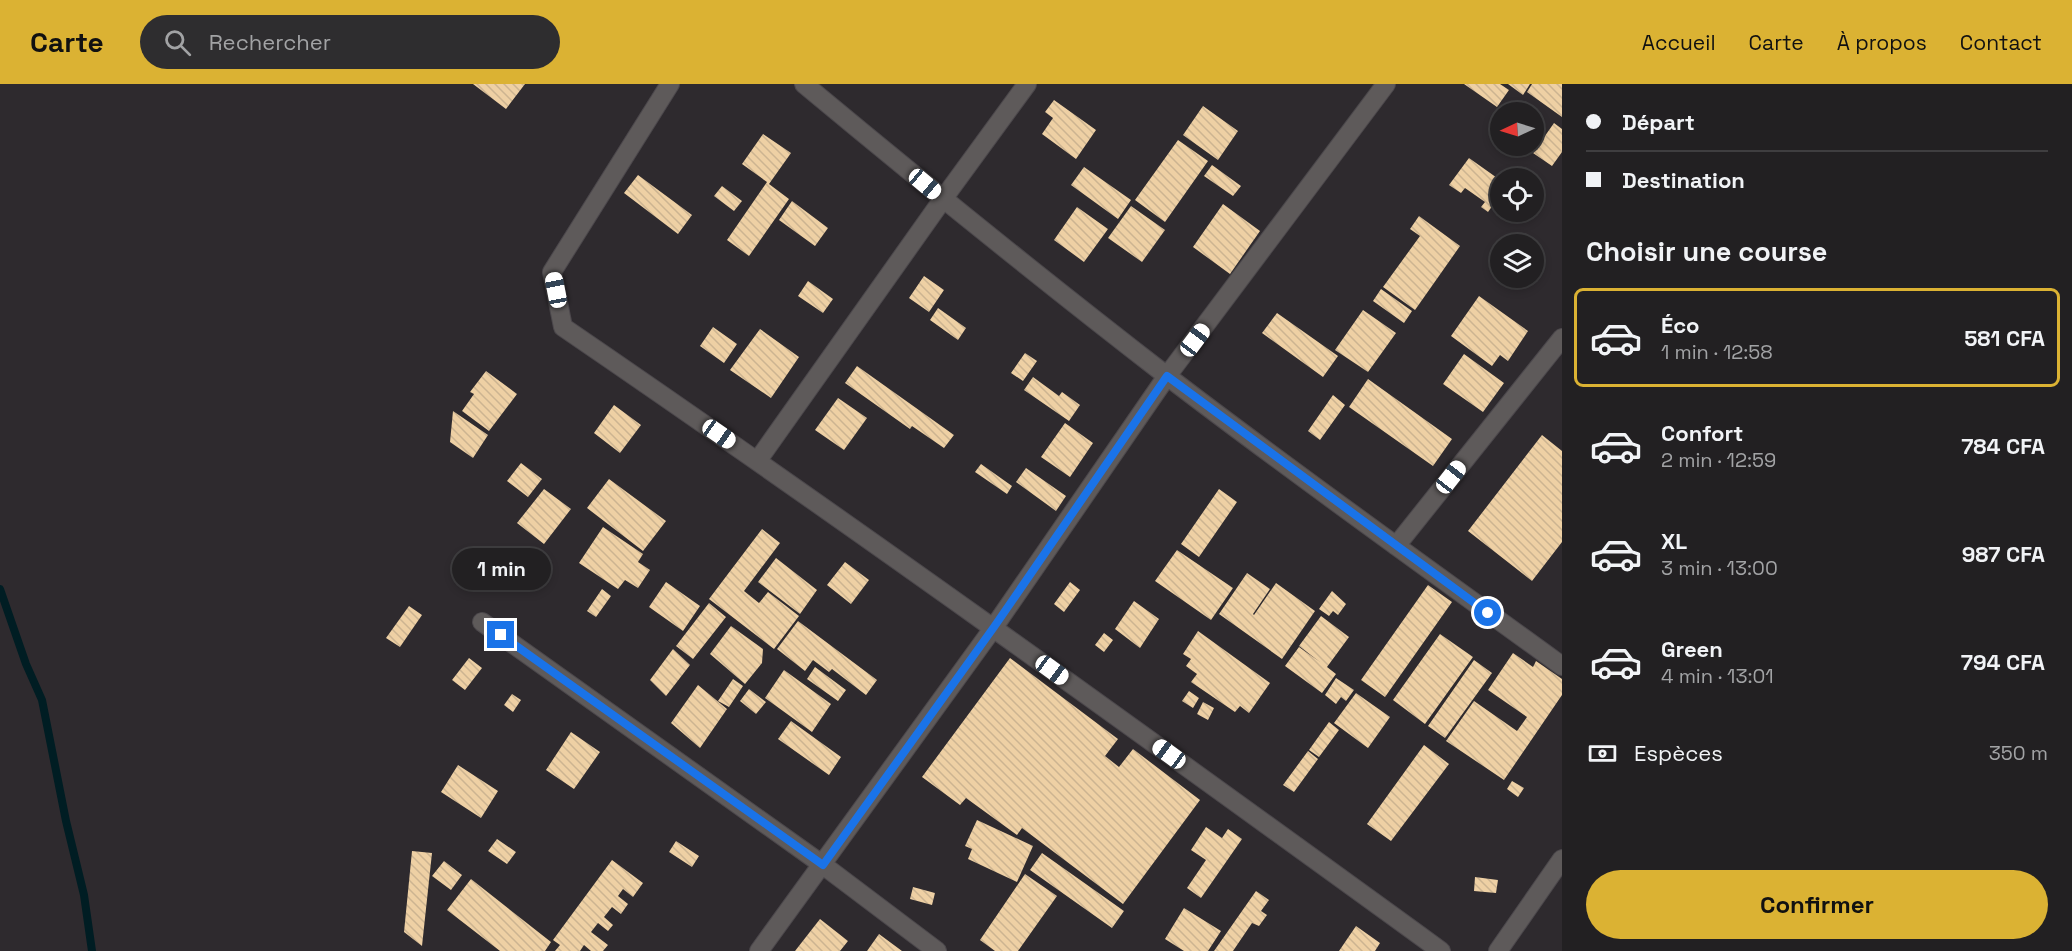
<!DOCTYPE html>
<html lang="fr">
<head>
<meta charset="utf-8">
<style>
	body { margin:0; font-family:"Space Grotesk",sans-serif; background:#2e2d2f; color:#f1f3f6; height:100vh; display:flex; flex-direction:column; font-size:22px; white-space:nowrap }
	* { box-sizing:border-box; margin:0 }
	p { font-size:20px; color:#a2a3a5 }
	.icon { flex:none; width:33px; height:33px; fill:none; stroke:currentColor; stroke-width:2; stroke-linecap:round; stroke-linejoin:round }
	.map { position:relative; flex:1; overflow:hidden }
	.drawer { display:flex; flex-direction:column; background:#222022; width:510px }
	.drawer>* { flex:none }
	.guide { display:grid; align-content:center; height:132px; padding:0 24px; background:#222022 }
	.needle { width:39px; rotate:266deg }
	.tools { position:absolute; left:1490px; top:18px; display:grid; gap:12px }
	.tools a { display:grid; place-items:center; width:54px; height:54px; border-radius:50%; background:#222022; box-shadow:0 3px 9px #0003,0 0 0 2px #3f3e40; font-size:30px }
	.end { position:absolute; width:27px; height:27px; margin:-14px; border:8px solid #1a73e8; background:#fff; box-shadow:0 0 0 3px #fff }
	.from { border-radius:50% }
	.bubble { position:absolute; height:42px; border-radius:21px; background:#222022; box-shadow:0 3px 9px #0003,0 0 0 2px #3f3e40; font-size:20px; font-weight:700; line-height:42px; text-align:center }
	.car { position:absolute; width:18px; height:36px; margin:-18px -9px; border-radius:8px; box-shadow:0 0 4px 2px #0007; background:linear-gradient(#fff 24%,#345 0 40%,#fff 0 76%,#345 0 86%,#fff 0) }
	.guide b { display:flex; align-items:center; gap:21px; height:57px; font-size:22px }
	.guide b+b { border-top:2px solid #3f3e40 }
	.guide i { width:15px; height:15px; background:#f1f3f6 }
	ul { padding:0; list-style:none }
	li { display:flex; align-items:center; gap:18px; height:99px; margin:0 12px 9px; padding:0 12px; border:3px solid transparent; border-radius:9px }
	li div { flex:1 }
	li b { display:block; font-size:22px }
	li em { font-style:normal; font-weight:700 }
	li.on { border-color:#dbb233 }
	li>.icon { width:54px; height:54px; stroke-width:1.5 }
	h2 { padding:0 24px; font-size:27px; line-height:72px }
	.pay { display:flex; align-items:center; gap:15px; height:66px; padding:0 24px; font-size:22px }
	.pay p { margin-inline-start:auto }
	.button { display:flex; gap:12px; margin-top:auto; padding:12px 24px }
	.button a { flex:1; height:69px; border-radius:36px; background:#dbb233; color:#111; font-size:24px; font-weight:700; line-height:69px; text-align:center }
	header { display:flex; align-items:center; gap:36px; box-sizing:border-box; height:84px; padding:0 30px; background:#dbb233; color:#111 }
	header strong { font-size:28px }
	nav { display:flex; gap:33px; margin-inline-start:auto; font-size:21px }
	.search { width:420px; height:54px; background:#2e2d2f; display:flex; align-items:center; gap:15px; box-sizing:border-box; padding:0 21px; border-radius:33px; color:#a2a3a5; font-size:22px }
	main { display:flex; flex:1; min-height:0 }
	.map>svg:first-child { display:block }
</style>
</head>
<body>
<header>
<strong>Carte</strong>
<div class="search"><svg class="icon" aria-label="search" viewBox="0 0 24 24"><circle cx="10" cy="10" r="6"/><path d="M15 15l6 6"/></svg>Rechercher</div>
<nav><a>Accueil</a><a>Carte</a><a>À propos</a><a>Contact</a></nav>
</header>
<main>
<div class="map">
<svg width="1562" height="867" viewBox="0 0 1562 867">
	<defs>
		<pattern id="building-back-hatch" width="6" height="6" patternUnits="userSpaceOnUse" patternTransform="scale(1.5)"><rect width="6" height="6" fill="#eed0a4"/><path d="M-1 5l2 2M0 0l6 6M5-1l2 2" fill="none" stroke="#ccb491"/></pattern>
	</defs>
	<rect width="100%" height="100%" fill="#2e2a2e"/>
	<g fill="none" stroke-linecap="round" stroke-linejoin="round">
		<path stroke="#001d23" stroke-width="8" d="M0 505 26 580 42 616 66 737 84 811 92 867"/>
	</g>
	<path fill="url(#building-back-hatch)" d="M473 0H525L506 25Z
		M1464 0H1500L1509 6 1497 23Z
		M1508 0H1530L1523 11Z
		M1532 0H1562V33L1527 8Z
		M1054 16 1096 46 1076 75 1042 50 1053 34 1045 28Z
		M1203 22 1238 47 1218 76 1183 51Z
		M1554 39 1562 45V68L1552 82 1533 69Z
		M763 50 791 69 769 100 789 115 749 172 727 156 767 98 742 80Z
		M1178 56 1208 77 1165 138 1135 116Z
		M1469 74 1500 96V111L1488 128 1481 123 1485 118 1465 104 1461 109 1449 101Z
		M1212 81 1241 102 1233 112 1204 92Z
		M1084 83 1131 116 1118 135 1071 101Z
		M638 91 692 131 678 150 624 109Z
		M722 102 742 117 734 127 714 112Z
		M792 117 828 144 815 162 779 136Z
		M1223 120 1260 147 1230 190 1193 163Z
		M1131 122 1165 146 1142 178 1108 154Z
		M1077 123 1108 145 1084 178 1054 156Z
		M1419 132 1460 162 1415 226 1383 203 1420 152 1410 145Z
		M924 192 944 206 929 228 909 214Z
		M808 197 833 215 823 229 798 212Z
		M1381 205 1412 227 1404 239 1373 217Z
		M1479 212 1528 247 1508 277 1500 271 1492 282 1451 252Z
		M938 224 966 244 958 256 930 236Z
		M1363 226 1396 249 1368 288 1335 266Z
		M1277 229 1338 272 1323 293 1262 249Z
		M713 243 737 260 724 279 700 262Z
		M760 245 799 273 771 314 730 286Z
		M1025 269 1037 277 1023 297 1011 289Z
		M1464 270 1504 299 1483 328 1443 300Z
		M857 282 954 351 944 364 912 342 910 345 845 299Z
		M486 287 517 310 489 347 462 327 474 310 470 308Z
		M1033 293 1059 312 1062 308 1080 321 1069 337 1024 306Z
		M1368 295 1452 355 1433 382 1349 323Z
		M1333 311 1345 321 1320 356 1308 347Z
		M838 314 867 334 844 366 815 346Z
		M614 321 641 341 620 369 594 349Z
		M453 327 488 351 473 374 450 358Z
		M1065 339 1093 359 1070 393 1041 373Z
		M1542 351 1562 367V458L1532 497 1468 447Z
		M521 379 542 395 528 413 507 397Z
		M981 380 1012 402 1007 410 975 388Z
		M1026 384 1066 412 1056 427 1016 398Z
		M609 395 666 437 643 467 587 424Z
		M544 405 571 425 544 460 517 439Z
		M1219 405 1237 418 1199 473 1181 460Z
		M603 443 643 470 638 478 650 486 638 504 625 496 618 505 579 479Z
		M762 445 780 459 744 507 759 519 768 508 799 532 774 565 709 515Z
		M1177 466 1233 504 1211 536 1155 497Z
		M528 473 539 480 531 491 520 484Z
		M776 474 817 506 800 530 758 498Z
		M845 478 869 496 851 520 827 501Z
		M1247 489 1270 505 1253 530 1254 531 1276 499 1315 527 1282 575 1219 530Z
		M666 498 700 522 683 547 649 523Z
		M1070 498 1080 506 1064 528 1054 520Z
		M1428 501 1452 518 1385 613 1361 596Z
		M602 505 611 512 596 533 587 527Z
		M1332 507 1346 520 1338 531 1333 527 1329 532 1319 525Z
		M1134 517 1159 535 1140 564 1115 545Z
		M709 519 726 533 693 575 676 562Z
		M409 522 422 531 400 563 386 554Z
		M1321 532 1349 553 1327 583 1336 590 1322 609 1285 582 1299 563 1320 578 1299 562Z
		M798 537 877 596 866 611 832 585 829 588 813 576 805 587 777 565Z
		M731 542 763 565 762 579 745 600 710 570Z
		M1198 547 1270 599 1249 629 1240 622 1235 628 1191 598 1197 590 1186 582 1191 575 1183 570Z
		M1104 549 1113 556 1104 568 1095 561Z
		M1440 550 1473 573 1425 640 1393 616Z
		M673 565 690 581 666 612 650 596Z
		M1513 569 1533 583 1536 577 1562 595V611L1504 696 1446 657 1474 617 1517 647 1527 633 1488 606Z
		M469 574 482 584 465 606 452 596Z
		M1010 574 1118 655 1105 672 1119 683 1133 665 1200 716 1123 820 1022 744 1017 751 966 714 960 721 922 693Z
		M1474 576 1492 589 1445 654 1428 642Z
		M815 583 846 606 838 617 807 595Z
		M784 586 831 620 812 648 765 614Z
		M1336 594 1354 606 1346 617 1341 613 1336 620 1325 611Z
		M733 595 743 602 729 623 718 617Z
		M698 601 727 625 700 664 671 639Z
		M749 605 766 618 756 630 740 617Z
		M1189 607 1199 614 1193 624 1182 617Z
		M1356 609 1390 633 1368 664 1334 639Z
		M512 610 521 616 513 628 504 621Z
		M1203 618 1214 624 1208 636 1197 630Z
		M791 637 841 673 829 691 778 655Z
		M1329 638 1339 646 1319 673 1309 666Z
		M571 648 600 668 574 705 546 686Z
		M1424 661 1449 680 1391 757 1367 740Z
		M1308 667 1318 675 1294 708 1283 701Z
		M458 681 498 707 481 734 441 708Z
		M1512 697 1524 704 1518 713 1507 705Z
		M977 736 1033 762 1017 798 968 775 972 765 965 762Z
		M1206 743 1222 754 1228 745 1242 755 1201 814 1187 804 1206 776 1191 766Z
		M497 755 516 768 507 780 488 767Z
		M676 757 699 772 692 783 669 768Z
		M412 767 432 769 422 862 404 848Z
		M1042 769 1124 827 1112 844 1030 786Z
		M612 776 643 799 633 813 623 805 618 812 628 820 621 830 612 823 604 833 613 841 608 847 598 839 591 848 608 861 603 867H591L584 861 580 867H555L560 861 553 856Z
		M444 777 462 791 451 806 432 792Z
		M1025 790 1057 812 1018 867H995L980 856Z
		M1475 793 1498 796 1496 809 1474 807Z
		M471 795 551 858 545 867H500L447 826Z
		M913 803 935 809 932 821 910 815Z
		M1256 807 1269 816 1261 827 1267 831 1259 842 1252 839 1233 867H1214Z
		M1184 824 1221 847 1208 867H1184L1165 855Z
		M820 835 848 857 840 867H795Z
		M1356 842 1380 859 1375 867H1339Z
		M879 850 902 867H867Z"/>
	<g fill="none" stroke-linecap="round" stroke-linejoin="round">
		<defs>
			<path id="street" d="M670 0 552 188 563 243C860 446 1150 656 1441 867
				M804 0C923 99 1044 197 1167 292 1296 391 1430 486 1562 582
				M758 376 943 115 1027 0
				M1396 462 1562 254
				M482 538 823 781 937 867
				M759 867 994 543 1167 292 1386 0
				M1498 867 1562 775"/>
		</defs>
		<use href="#street" stroke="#4c484c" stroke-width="20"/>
		<use href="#street" stroke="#5e5a5a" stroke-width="18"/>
	</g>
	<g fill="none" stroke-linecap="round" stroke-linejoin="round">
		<path stroke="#1a73e8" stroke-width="8" d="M501 551 823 781 994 543 1167 292 1488 529"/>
	</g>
</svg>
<div class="tools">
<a><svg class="needle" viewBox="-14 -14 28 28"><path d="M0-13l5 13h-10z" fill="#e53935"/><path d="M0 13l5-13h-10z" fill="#a2a3a5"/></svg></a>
<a><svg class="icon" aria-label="locate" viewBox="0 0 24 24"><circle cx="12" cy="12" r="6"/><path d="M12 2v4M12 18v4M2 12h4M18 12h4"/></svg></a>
<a><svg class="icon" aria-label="layers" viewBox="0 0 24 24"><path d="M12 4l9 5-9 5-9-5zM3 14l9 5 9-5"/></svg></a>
</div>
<i class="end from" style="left:1488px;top:529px"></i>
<i class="end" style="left:501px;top:551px"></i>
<div class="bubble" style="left:452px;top:464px;width:99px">1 min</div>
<i class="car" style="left:925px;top:100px;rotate:130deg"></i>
<i class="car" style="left:556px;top:206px;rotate:349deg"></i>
<i class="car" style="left:1195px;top:256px;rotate:37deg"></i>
<i class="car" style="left:719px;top:350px;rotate:125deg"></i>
<i class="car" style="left:1451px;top:393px;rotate:38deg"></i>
<i class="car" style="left:1052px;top:586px;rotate:126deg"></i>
<i class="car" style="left:1169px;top:670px;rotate:306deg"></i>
</div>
<section class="drawer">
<div class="guide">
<b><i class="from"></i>Départ</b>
<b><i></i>Destination</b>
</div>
<h2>Choisir une course</h2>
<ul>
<li class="on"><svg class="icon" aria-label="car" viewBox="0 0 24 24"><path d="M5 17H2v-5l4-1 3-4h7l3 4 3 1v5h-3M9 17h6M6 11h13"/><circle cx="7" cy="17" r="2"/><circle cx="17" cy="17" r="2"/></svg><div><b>Éco</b><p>1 min · 12:58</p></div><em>581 CFA</em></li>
<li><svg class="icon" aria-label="car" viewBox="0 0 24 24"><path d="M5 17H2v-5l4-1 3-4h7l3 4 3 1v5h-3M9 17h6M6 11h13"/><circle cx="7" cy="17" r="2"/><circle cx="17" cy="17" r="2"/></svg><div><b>Confort</b><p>2 min · 12:59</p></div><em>784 CFA</em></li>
<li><svg class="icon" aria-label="car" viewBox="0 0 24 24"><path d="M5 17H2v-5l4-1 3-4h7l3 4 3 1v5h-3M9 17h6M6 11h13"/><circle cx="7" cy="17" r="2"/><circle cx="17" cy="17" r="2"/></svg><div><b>XL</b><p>3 min · 13:00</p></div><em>987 CFA</em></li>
<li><svg class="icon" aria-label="car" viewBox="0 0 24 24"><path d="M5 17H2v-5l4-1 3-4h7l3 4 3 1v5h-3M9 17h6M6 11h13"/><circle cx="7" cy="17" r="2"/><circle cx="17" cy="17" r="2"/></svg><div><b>Green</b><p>4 min · 13:01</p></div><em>794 CFA</em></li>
</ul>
<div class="pay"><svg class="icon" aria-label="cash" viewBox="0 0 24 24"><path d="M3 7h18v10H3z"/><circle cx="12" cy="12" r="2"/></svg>Espèces<p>350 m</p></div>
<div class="button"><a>Confirmer</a></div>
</section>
</main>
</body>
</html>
